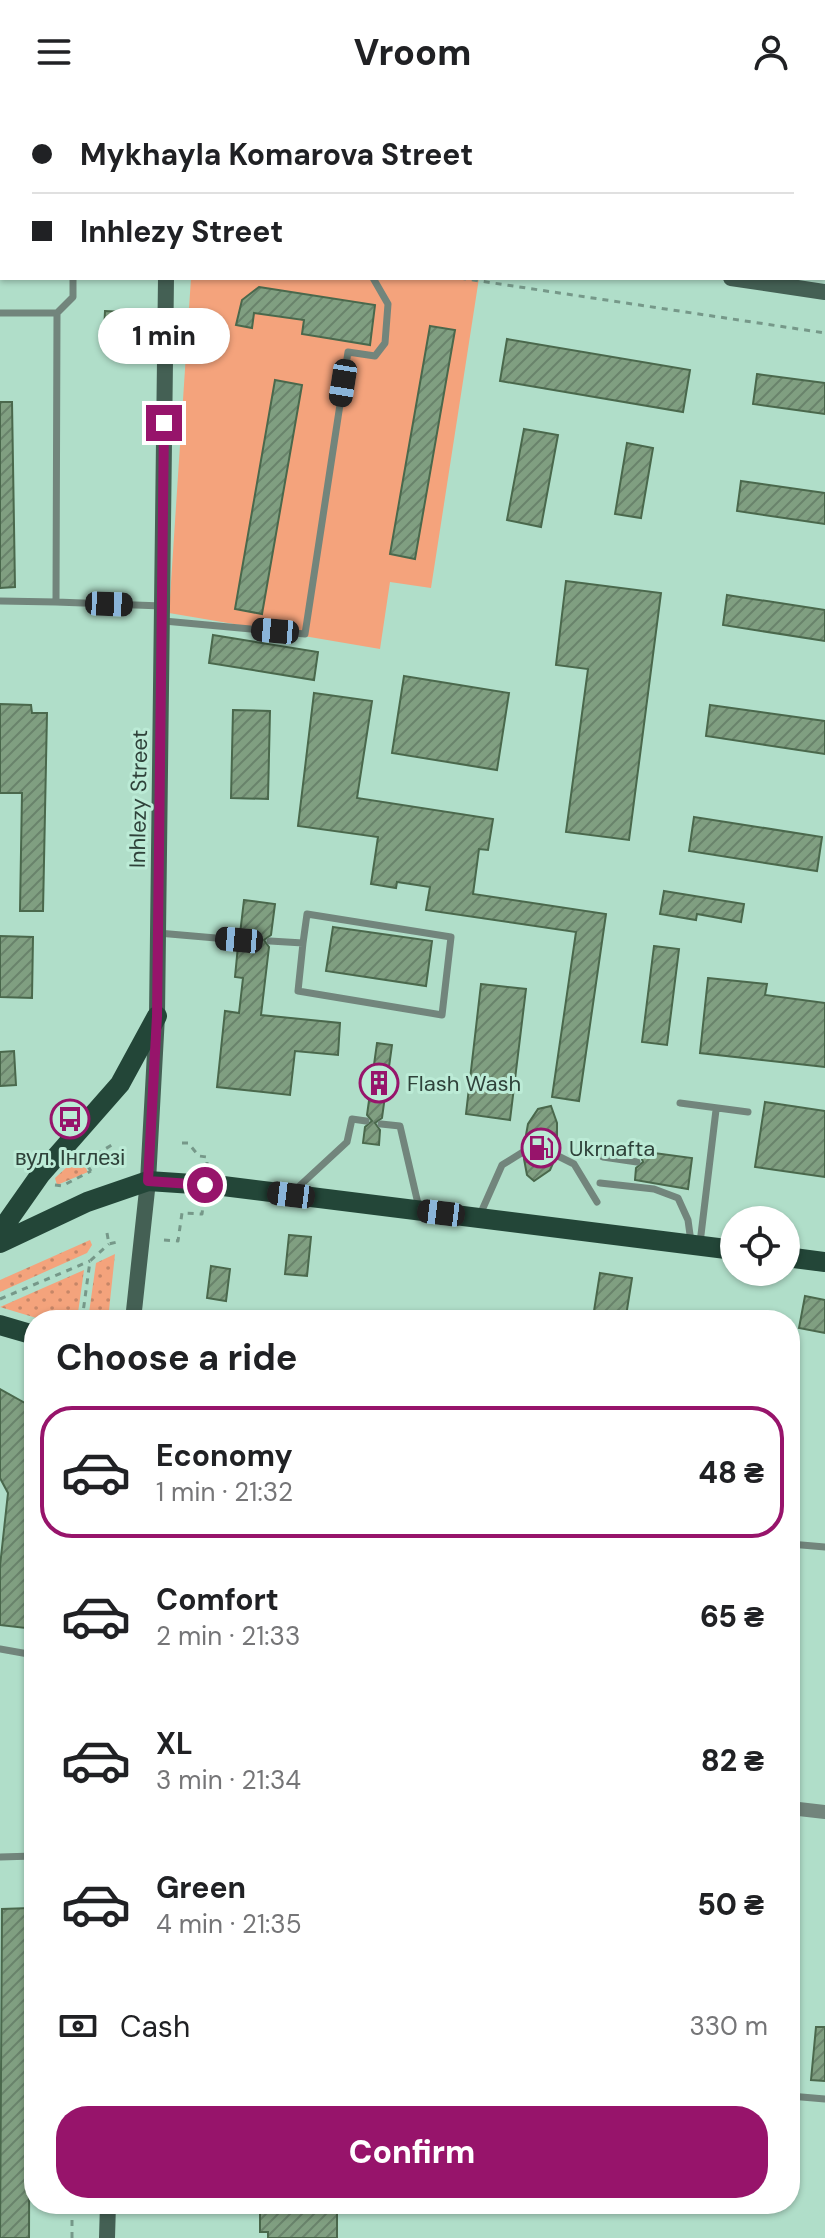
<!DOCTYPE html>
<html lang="en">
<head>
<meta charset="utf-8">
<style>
	body { margin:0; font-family:"DM Sans",sans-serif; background:#f2f2f2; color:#202124; height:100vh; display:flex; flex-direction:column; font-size:30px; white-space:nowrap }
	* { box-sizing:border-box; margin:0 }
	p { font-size:26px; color:#757577 }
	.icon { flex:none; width:44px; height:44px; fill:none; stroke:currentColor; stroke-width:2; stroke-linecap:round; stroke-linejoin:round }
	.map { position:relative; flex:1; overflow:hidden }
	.panel { position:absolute; left:24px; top:1206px; width:776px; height:904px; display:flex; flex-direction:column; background:#fff; border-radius:32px; box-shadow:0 2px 6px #0004 }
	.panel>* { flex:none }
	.hud { position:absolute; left:0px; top:0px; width:826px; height:176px; box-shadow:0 2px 6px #0004; display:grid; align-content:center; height:176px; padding:0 32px; background:#fff }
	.tools { position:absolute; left:720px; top:1102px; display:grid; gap:16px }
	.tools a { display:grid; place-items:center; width:80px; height:80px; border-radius:50%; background:#fff; box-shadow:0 2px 6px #0004; font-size:40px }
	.end { position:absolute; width:36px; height:36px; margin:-18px; border:10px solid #97146b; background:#fff; box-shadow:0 0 0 4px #fff }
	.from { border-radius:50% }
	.bubble { position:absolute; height:56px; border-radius:28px; background:#fff; box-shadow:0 2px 6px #0004; font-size:26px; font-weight:800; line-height:56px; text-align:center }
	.car { position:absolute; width:24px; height:48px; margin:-24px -12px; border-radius:10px; box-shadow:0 0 6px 2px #0007; background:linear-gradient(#222 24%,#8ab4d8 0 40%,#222 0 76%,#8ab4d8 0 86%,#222 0) }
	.hud b { display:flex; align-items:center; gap:28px; height:76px; font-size:30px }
	.hud b+b { border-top:2px solid #e0e0e0 }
	.hud i { width:20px; height:20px; background:#202124 }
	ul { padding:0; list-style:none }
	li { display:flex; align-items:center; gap:24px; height:132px; margin:0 16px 12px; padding:0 16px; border:4px solid transparent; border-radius:32px }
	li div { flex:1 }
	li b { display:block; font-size:30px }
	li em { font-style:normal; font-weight:800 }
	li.on { border-color:#97146b }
	li>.icon { width:72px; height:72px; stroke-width:1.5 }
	h2 { padding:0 32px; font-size:36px; line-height:96px }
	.pay { display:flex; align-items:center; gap:20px; height:88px; padding:0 32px; font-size:30px }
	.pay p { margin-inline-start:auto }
	.cta { display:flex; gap:16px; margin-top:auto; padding:16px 32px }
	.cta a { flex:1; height:92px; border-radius:32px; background:#97146b; color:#fff; font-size:32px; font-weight:800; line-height:92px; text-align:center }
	header { display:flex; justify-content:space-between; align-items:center; height:104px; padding:0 32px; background:#fff; font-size:36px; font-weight:800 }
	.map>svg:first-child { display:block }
</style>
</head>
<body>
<header><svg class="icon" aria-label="menu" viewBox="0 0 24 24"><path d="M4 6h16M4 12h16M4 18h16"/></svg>Vroom<svg class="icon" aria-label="person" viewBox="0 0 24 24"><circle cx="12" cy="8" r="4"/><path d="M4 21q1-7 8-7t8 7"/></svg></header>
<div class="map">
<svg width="825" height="2134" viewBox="0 0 825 2134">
	<defs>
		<pattern id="grass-dots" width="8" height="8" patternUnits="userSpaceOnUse" patternTransform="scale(2)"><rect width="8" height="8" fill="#f4a37c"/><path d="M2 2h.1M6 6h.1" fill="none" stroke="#c68667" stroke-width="1.8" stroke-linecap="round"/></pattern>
		<pattern id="building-hatch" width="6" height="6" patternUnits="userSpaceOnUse" patternTransform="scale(2)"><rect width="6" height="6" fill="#809f81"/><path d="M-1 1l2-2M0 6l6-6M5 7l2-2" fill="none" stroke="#69836b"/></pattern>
	</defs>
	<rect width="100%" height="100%" fill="#b0dec9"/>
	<path fill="url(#grass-dots)" d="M79 1052 88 1068 57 1081 55 1074Z
		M90 1136 92 1141 87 1149 0 1188V1176Z
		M115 1150 108 1216H88L96 1159Z
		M84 1166 77 1216H43L0 1203Z"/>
	<path fill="#f4a37c" d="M191 174H479L431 484 390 478 380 545 169 509Z"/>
	<path fill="url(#building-hatch)" stroke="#4a684c" stroke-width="2" d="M259 183 375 201 370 241 302 230 304 216 254 209 252 224 236 221 242 196Z
		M105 207 124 208 125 229H104Z
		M430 222 455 226 415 455 390 450Z
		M507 235 690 266 683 308 500 277Z
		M757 270 825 279V310L753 300Z
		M275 276 302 281 262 510 235 505Z
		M0 298H12L15 483 0 484Z
		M524 325 558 331 541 423 507 416Z
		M627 339 653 344 641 414 615 410Z
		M741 377 825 389V420L737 407Z
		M566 477 661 489 629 736 566 728 588 565 556 561Z
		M727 491 825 506V537L723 521Z
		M213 531 318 548 314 576 209 559Z
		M404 572 509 589 497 666 392 649Z
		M314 589 372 597 357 694 493 715 488 746 479 745 473 790 606 810 579 997 552 993 576 828 426 806 430 783 397 778 396 784 371 780 378 733 298 722Z
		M0 600 31 601 32 609H47L43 807H20L22 689H0Z
		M710 601 825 617V650L706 632Z
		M233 606 270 607 268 695 231 694Z
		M694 713 822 733 817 767 689 747Z
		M664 787 744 800 741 818 697 810 696 816 660 810Z
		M244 796 275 800 271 831 264 836 269 843 261 911 340 919 338 951 295 947 290 991 217 983 225 907 239 909 243 874 235 873 238 842 245 837 240 830Z
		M333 823 432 837 426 882 326 867Z
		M0 832 33 833 32 894 0 893Z
		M654 842 679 845 667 941 642 938Z
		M708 874 767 880 765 891 825 899V963L700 949Z
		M481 880 526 885 510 1016 466 1010Z
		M377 939 392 941 382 1014 375 1019 380 1026 379 1041 363 1039 365 1023 372 1017 367 1011Z
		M14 947 16 981 0 982V948Z
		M765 998 825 1007V1073L755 1063Z
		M551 1002 557 1019V1045L550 1049 554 1057 550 1066 534 1077 527 1071 524 1055 529 1049 524 1042 528 1020 538 1005Z
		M639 1047 692 1054 688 1085 635 1076 636 1064 643 1058Z
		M289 1131 311 1133 307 1172 285 1170Z
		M211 1162 230 1165 226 1197 207 1194Z
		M600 1169 632 1174 626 1212 594 1207Z
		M805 1192 825 1196V1229L799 1224Z
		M0 1285 34 1304V1525L0 1521V1462L8 1389 0 1374Z
		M30 1804 29 2134H0L2 1805Z
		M816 1923H825V1977L811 1976Z
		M260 2100H337V2134H268V2128H260Z"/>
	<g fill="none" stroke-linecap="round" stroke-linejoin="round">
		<path stroke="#769889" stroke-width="3" stroke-dasharray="6 6" stroke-linecap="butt" d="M460 174 825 229
			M182 1039H188L199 1052 207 1053V1061
			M91 1067 85 1058 113 1040
			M55 1081 62 1082 91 1067
			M107 1129 109 1140 117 1138
			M164 1136 178 1137 182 1109 202 1110 203 1102
			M0 1195 90 1157
			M82 1216 90 1157 109 1140
			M72 2134V2100"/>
		<path stroke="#72857c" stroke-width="7" d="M73 2V0
			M393 2 394 0
			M0 159H2
			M73 174V193L57 209 56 498 162 502
			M0 209H57
			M0 497 56 498
			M164 517 305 530 348 248 375 252 385 239 388 200 373 174
			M158 829 239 836
			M270 837 303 839 307 810 451 833 442 911 298 887 303 839
			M680 999 748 1008
			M381 1020 400 1022 419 1104
			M556 1051 574 1060 597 1098
			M603 1053 637 1058
			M600 1079 654 1085 678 1094 688 1116 691 1138
			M294 1087 347 1038 352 1015 366 1017
			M479 1113 502 1061 523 1048
			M700 1139 716 1006
			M790 1440 825 1443
			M0 1545 34 1551
			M0 1753 34 1752
			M790 1992 825 1995"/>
		<path stroke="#72857c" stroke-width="14" d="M790 1704 825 1708"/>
		<path stroke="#446054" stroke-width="16" d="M167 2V0
			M731 174 825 188
			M133 1216 148 1077 157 912 166 174
			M107 2134 108 2100"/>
		<path stroke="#234638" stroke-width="20" d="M0 1128 40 1071 120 980 157 912
			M0 1139 87 1098 148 1077 223 1082 734 1146
			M786 1153 825 1158
			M0 1221 34 1231"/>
	</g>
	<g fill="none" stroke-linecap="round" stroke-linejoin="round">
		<path stroke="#97146b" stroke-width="10" d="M164 319 157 912 148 1077 205 1081"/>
	</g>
	<defs>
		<symbol id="building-ring" viewBox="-11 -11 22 22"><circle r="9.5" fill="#bcebd6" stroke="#97146b" stroke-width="1.5"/><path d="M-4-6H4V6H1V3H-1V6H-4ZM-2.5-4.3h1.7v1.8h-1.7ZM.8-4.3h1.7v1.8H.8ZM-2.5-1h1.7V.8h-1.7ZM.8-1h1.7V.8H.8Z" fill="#97146b"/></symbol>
		<symbol id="bus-ring" viewBox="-11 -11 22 22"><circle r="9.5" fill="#bcebd6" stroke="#97146b" stroke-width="1.5"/><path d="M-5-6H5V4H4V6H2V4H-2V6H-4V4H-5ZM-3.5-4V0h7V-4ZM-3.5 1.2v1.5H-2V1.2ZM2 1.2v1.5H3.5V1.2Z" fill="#97146b"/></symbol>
		<symbol id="fuel-ring" viewBox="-11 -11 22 22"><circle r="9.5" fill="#bcebd6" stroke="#97146b" stroke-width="1.5"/><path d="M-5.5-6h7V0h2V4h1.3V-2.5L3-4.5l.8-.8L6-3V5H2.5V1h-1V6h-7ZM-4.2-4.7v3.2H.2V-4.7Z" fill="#97146b"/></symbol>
	</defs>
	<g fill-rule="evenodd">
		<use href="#building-ring" x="357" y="957" width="44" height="44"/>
		<use href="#bus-ring" x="48" y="993" width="44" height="44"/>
		<use href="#fuel-ring" x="519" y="1022" width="44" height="44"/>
	</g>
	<g text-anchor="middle" stroke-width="6" stroke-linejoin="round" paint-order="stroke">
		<g font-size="22" fill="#2f423a" stroke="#bcebd6">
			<text transform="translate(138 695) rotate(-89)" y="8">Inhlezy Street</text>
		</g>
		<g font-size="22" fill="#2f423a" stroke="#bcebd6" text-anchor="start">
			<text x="407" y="987">Flash Wash</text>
			<text x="569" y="1052">Ukrnafta</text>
			<text x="70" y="1061" text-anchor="middle">вул. Інглезі</text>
		</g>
	</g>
</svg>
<div class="tools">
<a><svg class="icon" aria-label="locate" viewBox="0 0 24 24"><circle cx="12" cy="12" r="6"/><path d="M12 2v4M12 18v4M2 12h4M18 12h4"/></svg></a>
</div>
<i class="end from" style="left:205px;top:1081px"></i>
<i class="end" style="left:164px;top:319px"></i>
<div class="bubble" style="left:98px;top:204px;width:132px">1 min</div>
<i class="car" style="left:343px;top:279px;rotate:189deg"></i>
<i class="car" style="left:109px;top:500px;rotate:92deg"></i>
<i class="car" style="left:275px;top:527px;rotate:275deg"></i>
<i class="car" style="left:239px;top:836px;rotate:275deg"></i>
<i class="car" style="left:291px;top:1091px;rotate:277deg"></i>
<i class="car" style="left:441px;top:1109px;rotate:277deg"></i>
<div class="hud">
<b><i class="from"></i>Mykhayla Komarova Street</b>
<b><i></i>Inhlezy Street</b>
</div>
<section class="panel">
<h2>Choose a ride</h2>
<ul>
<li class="on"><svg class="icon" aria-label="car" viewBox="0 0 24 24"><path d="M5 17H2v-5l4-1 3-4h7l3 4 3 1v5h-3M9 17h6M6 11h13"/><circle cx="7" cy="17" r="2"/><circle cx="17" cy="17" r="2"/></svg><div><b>Economy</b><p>1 min · 21:32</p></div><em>48 ₴</em></li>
<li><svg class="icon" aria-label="car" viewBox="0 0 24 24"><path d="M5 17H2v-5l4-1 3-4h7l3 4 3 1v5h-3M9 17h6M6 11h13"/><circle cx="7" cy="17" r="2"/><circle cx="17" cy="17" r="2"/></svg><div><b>Comfort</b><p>2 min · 21:33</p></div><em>65 ₴</em></li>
<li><svg class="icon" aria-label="car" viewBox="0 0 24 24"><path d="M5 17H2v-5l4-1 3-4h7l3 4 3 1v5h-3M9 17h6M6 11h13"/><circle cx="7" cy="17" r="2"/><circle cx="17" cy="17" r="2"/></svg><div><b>XL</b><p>3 min · 21:34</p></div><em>82 ₴</em></li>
<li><svg class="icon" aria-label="car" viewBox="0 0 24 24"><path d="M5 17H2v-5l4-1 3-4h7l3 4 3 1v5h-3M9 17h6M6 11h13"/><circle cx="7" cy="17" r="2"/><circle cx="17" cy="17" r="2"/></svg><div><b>Green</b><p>4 min · 21:35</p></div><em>50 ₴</em></li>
</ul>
<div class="pay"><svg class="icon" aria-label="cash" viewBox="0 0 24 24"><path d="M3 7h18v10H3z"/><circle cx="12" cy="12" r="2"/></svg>Cash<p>330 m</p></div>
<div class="cta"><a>Confirm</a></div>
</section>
</div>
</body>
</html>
